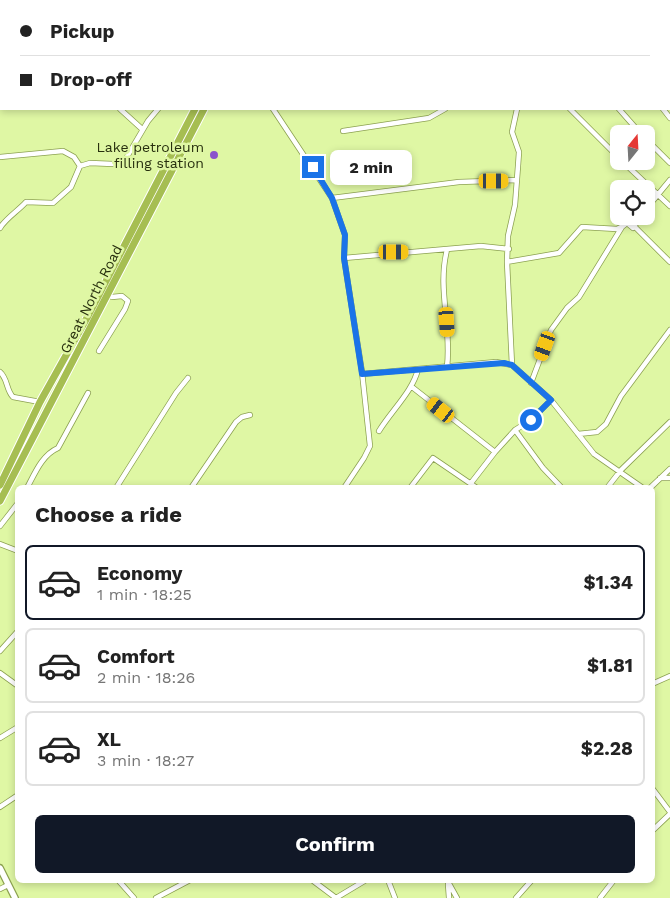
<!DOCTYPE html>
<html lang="en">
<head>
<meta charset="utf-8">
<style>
	body { margin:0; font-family:"Work Sans",sans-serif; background:#f2f2f2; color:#222; height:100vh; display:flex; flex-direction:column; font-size:19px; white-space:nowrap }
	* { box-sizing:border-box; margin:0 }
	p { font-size:16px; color:#767676 }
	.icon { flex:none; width:28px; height:28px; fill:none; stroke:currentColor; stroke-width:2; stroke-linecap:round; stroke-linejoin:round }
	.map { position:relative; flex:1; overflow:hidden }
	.sheet { position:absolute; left:15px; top:485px; width:640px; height:398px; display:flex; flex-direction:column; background:#fff; border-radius:8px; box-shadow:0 2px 8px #0003 }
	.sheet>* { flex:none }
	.hud { position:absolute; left:0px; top:0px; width:670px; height:110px; box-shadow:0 2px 8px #0003; display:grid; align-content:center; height:110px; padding:0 20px; background:#fff }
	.needle { width:32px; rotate:18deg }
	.fabs { position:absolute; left:610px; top:125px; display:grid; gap:10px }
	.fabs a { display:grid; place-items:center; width:45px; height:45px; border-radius:8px; background:#fff; box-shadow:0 2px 8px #0003; font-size:25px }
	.end { position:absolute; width:22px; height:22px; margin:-11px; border:6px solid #1a73e8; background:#fff; box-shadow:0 0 0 2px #fff }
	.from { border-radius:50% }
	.bubble { position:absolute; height:35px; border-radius:8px; background:#fff; box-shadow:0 2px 8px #0003; font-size:16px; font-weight:700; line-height:35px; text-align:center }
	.car { position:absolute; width:15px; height:30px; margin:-15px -8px; border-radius:6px; box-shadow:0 0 4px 1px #0007; background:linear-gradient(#f5c518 24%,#345 0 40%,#f5c518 0 76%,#345 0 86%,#f5c518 0) }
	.hud b { display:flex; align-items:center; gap:18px; height:48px; font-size:19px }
	.hud b+b { border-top:1px solid #e0e0e0 }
	.hud i { width:12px; height:12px; background:#222 }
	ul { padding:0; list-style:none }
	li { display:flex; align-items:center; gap:15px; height:75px; margin:0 10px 8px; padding:0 10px; border:2px solid #e0e0e0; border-radius:8px }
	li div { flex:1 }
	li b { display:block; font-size:19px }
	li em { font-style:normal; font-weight:700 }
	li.selected { border-color:#111827 }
	li>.icon { width:45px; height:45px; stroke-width:1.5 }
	h2 { padding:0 20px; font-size:22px; line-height:60px }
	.primary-button { display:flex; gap:10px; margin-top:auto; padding:10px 20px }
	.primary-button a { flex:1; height:58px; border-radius:8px; background:#111827; color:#fff; font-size:20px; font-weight:700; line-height:58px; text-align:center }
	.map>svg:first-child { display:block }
</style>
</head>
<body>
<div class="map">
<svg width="670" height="898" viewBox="0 0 670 898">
	<rect width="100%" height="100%" fill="#dff7a4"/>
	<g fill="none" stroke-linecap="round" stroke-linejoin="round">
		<defs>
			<path id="minor" d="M430 0 432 1
				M607 0 608 1
				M659 0 660 1
				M506 1 507 0
				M530 1V0
				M593 1V0
				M669 9 670 10
				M669 63 670 65
				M120 109 142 129
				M273 109 332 198 345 235 344 258 362 372 370 446 364 458 344 488
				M570 109 619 158
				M619 109 641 134
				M663 109 670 118
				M343 131 429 118 445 109
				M646 139 670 163
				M0 157 63 151 74 157 80 166
				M622 161 670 206
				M332 198 459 182 516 180
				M646 209 670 180
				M0 228C6 218 18 211 26 202L53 203 71 187 80 166 90 163 113 164 125 160 148 121 158 109
				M633 228 641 216
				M447 250C437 288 452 328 447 367
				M344 258 481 246 509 249
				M507 262 559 253 582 227 617 229 621 227
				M99 351 125 309 128 301 122 296 112 297 107 294
				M512 365 507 262 508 236 515 205 518 166 519 152 512 132 517 109
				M0 372C8 379 6 390 13 397L40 402
				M362 374 496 362 512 365 551 400 594 454 643 488
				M531 383 551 330 567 308 579 297 622 227 627 223 633 228 635 227 670 262
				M412 387 495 452
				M515 430 543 468 562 488
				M379 431C392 410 413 391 418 369
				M578 434 597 432 606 424 621 396 670 330
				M660 478H670
				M471 483 495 452 515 430 531 420 551 400
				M27 488C35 473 42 455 58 448L88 393
				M116 488 176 393 188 378
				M191 488 236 422 242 417 250 415
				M410 488 433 458 477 488
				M607 488 621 470 670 422
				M650 488 670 469
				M0 526 18 503
				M0 544 18 551
				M0 651 18 631
				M0 673 18 686
				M652 684 670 676
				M0 738 18 727
				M652 788 670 812
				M0 807 18 795
				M652 831 670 814
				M118 880 134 898
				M312 880 336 898 366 880
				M388 880 395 898
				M447 880 457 898
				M448 884 449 898
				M0 889 8 885
				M156 898 190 880
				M516 898 532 880
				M600 898 614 880"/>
			<path id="secondary" d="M0 868 15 898"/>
			<path id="trunk" d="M248 1 249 0
				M259 1 260 0
				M0 485 40 402 88 316 195 109
				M0 501 204 109"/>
		</defs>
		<use href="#minor" stroke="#8ca151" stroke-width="6"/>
		<use href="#secondary" stroke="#8ca151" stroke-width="8"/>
		<use href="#trunk" stroke="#fff" stroke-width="9"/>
		<use href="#minor" stroke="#fff" stroke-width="4.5"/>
		<use href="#secondary" stroke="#fff" stroke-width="5.5"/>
		<use href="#trunk" stroke="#a6be52" stroke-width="7"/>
	</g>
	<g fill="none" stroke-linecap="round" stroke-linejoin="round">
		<path stroke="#1a73e8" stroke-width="6" d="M313 167 332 198 345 235 344 258 362 374 504 363 512 365 551 400 531 420"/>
	</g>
	<circle fill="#8a54cc" stroke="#dff7a4" stroke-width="2" cx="214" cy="155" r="5"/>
	<g text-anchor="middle" stroke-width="5" stroke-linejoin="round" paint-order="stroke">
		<g font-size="14" fill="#272f0e" stroke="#dff7a4" text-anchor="end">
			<text x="204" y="152">Lake petroleum<tspan x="204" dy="16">filling station</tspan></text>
		</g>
		<g font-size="14" fill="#272f0e" stroke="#dff7a4">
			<text transform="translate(91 299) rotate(-63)" y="5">Great North Road</text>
		</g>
	</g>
</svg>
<div class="fabs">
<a><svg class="needle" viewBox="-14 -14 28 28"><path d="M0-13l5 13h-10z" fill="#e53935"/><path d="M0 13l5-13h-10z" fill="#767676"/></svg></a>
<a><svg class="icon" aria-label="locate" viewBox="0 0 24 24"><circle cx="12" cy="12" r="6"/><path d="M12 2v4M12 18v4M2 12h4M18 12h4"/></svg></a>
</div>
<i class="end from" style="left:531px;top:420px"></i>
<i class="end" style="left:313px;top:167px"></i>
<div class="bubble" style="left:330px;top:150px;width:82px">2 min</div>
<i class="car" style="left:494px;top:181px;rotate:90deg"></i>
<i class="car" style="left:394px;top:252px;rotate:90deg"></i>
<i class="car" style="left:447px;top:322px;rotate:176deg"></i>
<i class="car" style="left:545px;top:346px;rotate:200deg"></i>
<i class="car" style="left:441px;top:410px;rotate:308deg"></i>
<div class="hud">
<b><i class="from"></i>Pickup</b>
<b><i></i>Drop-off</b>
</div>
<section class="sheet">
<h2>Choose a ride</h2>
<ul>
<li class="selected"><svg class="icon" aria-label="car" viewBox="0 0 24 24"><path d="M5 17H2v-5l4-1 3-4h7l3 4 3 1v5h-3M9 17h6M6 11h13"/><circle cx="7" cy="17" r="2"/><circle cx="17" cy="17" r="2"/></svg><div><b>Economy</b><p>1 min · 18:25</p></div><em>$1.34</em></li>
<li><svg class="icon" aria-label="car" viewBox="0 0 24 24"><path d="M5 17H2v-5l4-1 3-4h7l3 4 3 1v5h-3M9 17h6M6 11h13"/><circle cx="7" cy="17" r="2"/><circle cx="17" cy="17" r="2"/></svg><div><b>Comfort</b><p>2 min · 18:26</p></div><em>$1.81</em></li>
<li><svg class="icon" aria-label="car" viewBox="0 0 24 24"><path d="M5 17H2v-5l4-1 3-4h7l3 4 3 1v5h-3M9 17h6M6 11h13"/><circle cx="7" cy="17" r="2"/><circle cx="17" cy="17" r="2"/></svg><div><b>XL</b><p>3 min · 18:27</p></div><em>$2.28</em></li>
</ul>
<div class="primary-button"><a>Confirm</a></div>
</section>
</div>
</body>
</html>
